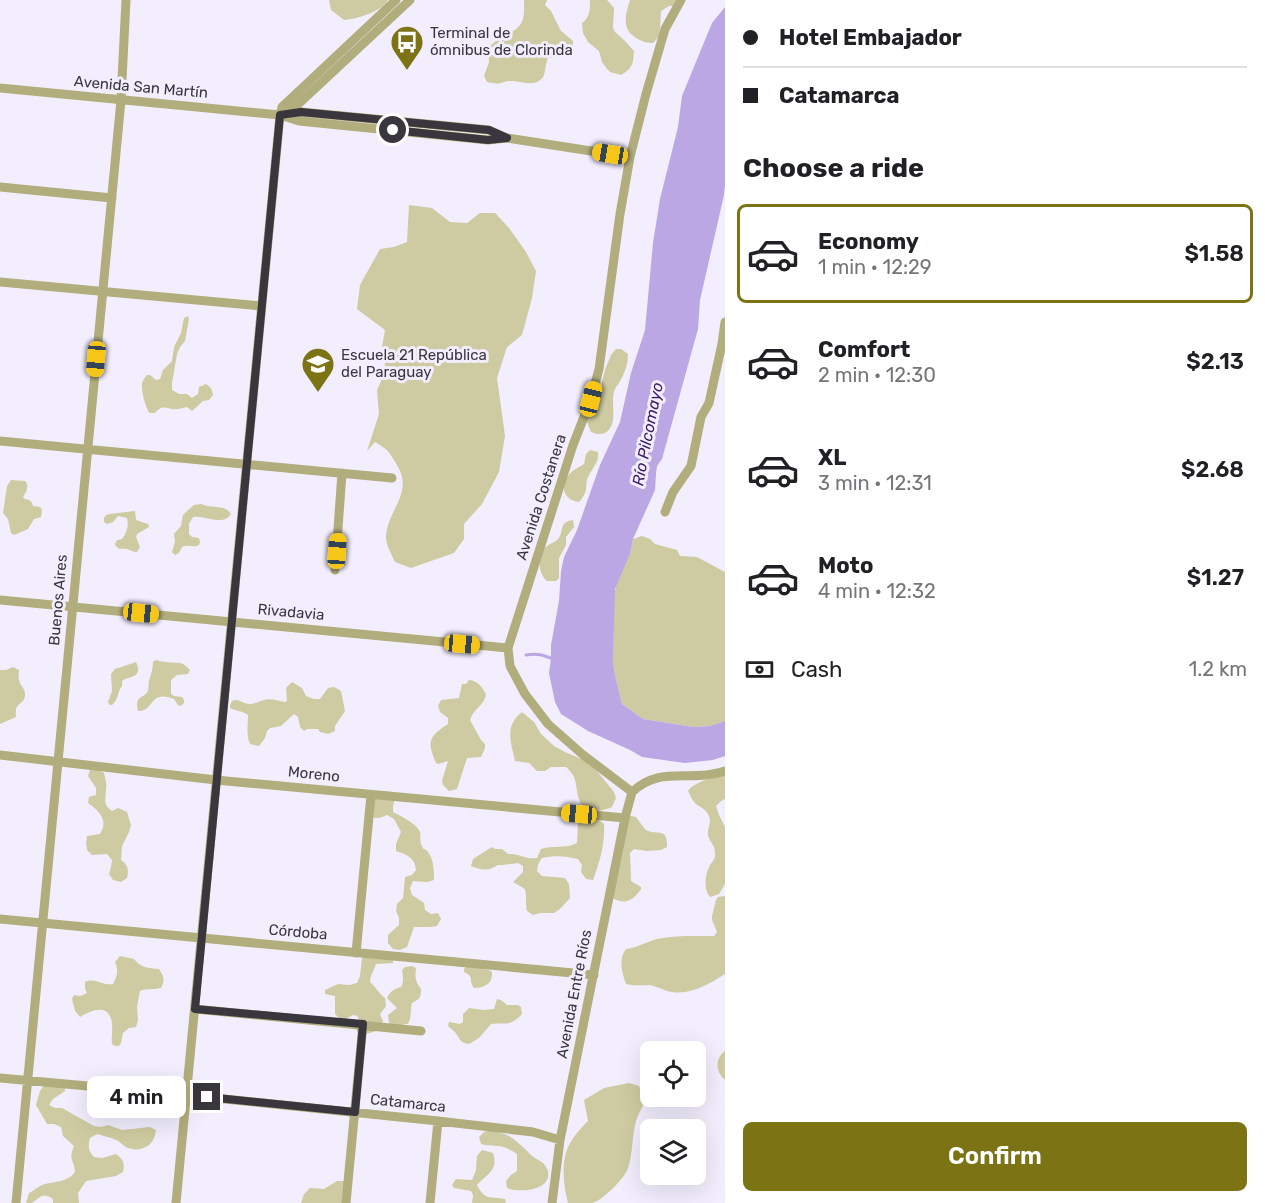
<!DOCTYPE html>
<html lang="en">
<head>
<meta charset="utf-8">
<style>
	body { margin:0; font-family:Rubik,sans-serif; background:#f2f2f2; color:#202124; height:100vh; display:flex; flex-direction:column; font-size:22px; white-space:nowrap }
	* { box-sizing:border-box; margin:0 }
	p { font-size:20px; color:#757577 }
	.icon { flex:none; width:33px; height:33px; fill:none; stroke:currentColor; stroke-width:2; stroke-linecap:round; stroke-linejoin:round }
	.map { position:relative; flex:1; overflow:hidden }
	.sheet { display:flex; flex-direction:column; background:#fff; width:540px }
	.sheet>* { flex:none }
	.banner { display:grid; align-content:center; height:132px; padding:0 18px; background:#fff }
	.buttons { position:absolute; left:640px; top:1041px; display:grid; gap:12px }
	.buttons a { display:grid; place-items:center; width:66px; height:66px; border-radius:9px; background:#fff; box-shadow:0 6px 24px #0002; font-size:30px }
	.end { position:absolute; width:27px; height:27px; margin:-14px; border:8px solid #39363e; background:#fff; box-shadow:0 0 0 3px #fff }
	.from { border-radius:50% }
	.bubble { position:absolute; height:42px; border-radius:9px; background:#fff; box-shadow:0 6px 24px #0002; font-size:20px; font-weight:600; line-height:42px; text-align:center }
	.car { position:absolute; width:18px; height:36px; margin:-18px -9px; border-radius:8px; box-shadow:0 0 4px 2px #0007; background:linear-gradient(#f5c518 24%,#345 0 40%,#f5c518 0 76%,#345 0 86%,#f5c518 0) }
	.banner b { display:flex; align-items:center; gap:21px; height:57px; font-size:22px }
	.banner b+b { border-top:2px solid #e0e0e0 }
	.banner i { width:15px; height:15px; background:#202124 }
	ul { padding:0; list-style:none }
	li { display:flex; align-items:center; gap:18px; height:99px; margin:0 12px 9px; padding:0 6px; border:3px solid transparent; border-radius:9px }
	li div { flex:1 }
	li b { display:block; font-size:22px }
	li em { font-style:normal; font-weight:600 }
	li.active { border-color:#7c7315 }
	li>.icon { width:54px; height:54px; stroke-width:1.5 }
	h2 { padding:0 18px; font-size:27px; line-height:72px }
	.pay { display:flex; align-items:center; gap:15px; height:66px; padding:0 18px; font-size:22px }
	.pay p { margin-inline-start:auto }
	.button { display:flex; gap:12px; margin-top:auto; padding:12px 18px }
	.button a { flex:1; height:69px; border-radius:9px; background:#7c7315; color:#fff; font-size:24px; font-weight:600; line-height:69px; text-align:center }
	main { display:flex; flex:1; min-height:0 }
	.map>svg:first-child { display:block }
</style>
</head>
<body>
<main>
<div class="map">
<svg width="725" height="1203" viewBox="0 0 725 1203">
	<rect width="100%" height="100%" fill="#f2eefe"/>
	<path fill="#cecaa1" d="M329 0H388C381 12 357 19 344 20L331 10Z
		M524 0H547L545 5 551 11 561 31 573 41V48L570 55 548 58C545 64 546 71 543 77 535 88 521 81 511 81 503 81 509 81 501 83 497 84 492 83 487 82L484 76C485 72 488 66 489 62 489 57 487 52 489 48 492 43 497 40 501 38 522 27 525 24 524 0Z
		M590 0H607L614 8 613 28 615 32 624 40 634 51C633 64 633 68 621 75L610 72 607 69 602 62 599 51 588 42 583 33 582 23C590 18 590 8 590 0Z
		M630 0H676L673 6H669L661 11C660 23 662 36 653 43 646 43 644 42 638 39 621 30 625 16 630 0Z
		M409 205 432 208 450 222 467 223 480 213H495L509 228 526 252 536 271 532 298 522 335 507 347 497 378 505 436 499 472 482 504 464 524V539L454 553 411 568 395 562C392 555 385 543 386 536 388 509 414 493 397 465 389 452 389 450 375 442L367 451 379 414 377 390 386 370 382 347 385 330 357 309 360 285 380 249 394 247 407 242Z
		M188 316 189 319 185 341 180 347 177 354 172 383V390L179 394H187L192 398 198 394 199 387 206 384 211 388 213 395 209 400 203 401 192 411 187 407C182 408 177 410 172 409 164 407 161 406 155 413 153 413 152 413 150 413 146 410 141 390 142 384 143 380 144 379 147 375H150L156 380 160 379 163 370 172 361 174 347 181 333 184 318Z
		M616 349H621L628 354C628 363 625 373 620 381 619 384 616 386 615 389 609 402 620 424 605 433 600 435 596 434 591 432L587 422 588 416 602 392V381L606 367 611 355Z
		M590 450 598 452C599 462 594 466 589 475 583 486 591 489 579 502 565 501 559 487 568 476 572 470 578 468 584 464L586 454Z
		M11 480 25 481C30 486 26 492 23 497L25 499C30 500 32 501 33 506L40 507 42 510 41 517 34 519 28 529 14 535 11 533 8 519 3 513 7 486Z
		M201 504C212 509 225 504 231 514 223 527 205 515 193 517L189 524V534L192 537 199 538 200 542 199 545C193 548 188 544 182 547L179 553 175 555 172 552 175 542 174 534 181 526 183 515 186 512 194 505Z
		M135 511 136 520 148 524 149 527 137 534 136 537 140 547 137 552C133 552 131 550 127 549 121 548 118 551 115 544L117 540 122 539C127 533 129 525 127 518L118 516 113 522 107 524 104 522V518L106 515 110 514Z
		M573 520 574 527 566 537V545L559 558V578L556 581H547C538 573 536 555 547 546 551 543 556 542 559 538 564 530 559 522 573 520Z
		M642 536 650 539 655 544 677 550 680 556 697 557 725 572V721L710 726 694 727 643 719 622 704 615 675 613 660 614 596 617 582 630 554 633 539Z
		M156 660C160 661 163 662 166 662 178 664 181 660 190 670L188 674 177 675 171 680V694L174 696 182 697 184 700V703L181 706 178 705 174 699C149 689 155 711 138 711 134 695 144 699 148 691 149 688 148 684 149 681 151 674 153 669 153 662Z
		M136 662C143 677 132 676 123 680L122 681V686C117 692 119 699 112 705H110L108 702 112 691 111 674 115 669C123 667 129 664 136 662Z
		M13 667 19 670C19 673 18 677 19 680 20 686 25 688 25 694 25 706 14 700 16 717L0 724V670H6Z
		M469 680C478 681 481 686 486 694 485 705 473 709 470 720L481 740 485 744V748L481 757 467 758 457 789 449 791 443 785 442 781 448 761 438 764 436 763C427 742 428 737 448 724V718L440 712 438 706 441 700 459 698 462 684H466Z
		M292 682 302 688 306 696 314 699H320L328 688 334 687 341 691 345 711 335 726V731L328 734 320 732 318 729H307L304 731 300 727 298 717 294 714 281 726 270 728 267 731 265 738 259 746 250 744C246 735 248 725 248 715 243 711 236 711 230 708 231 693 242 704 249 704 254 704 260 701 264 700 271 698 278 701 285 702L287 701 286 688Z
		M522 712 534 722 541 734 554 746 565 752 586 761 597 771 614 792 616 798 612 807C601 812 583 814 579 799 576 791 577 782 573 775 571 772 569 770 566 767H551L545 771H537L529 763 515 761C511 742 504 726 522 712Z
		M90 770H98L104 773C105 778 107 783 106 788 106 799 102 804 112 811L118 808 127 812 131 825 129 832 122 846 121 860C128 865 129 869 127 878L121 882 113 880 109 874 111 867 112 860 107 854 92 855 87 850 86 843 87 836 100 834C109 820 99 811 88 803L89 797 96 795V788L88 776Z
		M725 774V799L721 801 716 806 719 815 725 827V884L719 894 710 897C703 889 705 874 710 865 713 861 716 858 715 852 715 845 709 841 708 835 707 828 712 823 709 816 707 810 700 807 695 803 692 800 690 795 688 791 694 782 714 777 725 774Z
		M377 791 392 792 395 798 393 806V812C401 816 417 824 420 832 421 836 419 841 422 846 425 853 423 846 428 852 434 860 434 871 434 880L427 882 413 881 410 888 412 895 424 903 425 910 431 914 438 913 441 919 437 926 430 927H414L407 947 400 950 393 949 388 943V935L399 925V918L396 911 397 904 403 898 405 877 412 875 416 870C415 857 407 855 396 851V844L401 832 394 819 387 815C371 823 368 814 366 800L373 792Z
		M631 816 636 817C639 821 643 827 646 830 656 836 668 826 667 847L661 850 647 851 634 849 630 853 631 881 641 887V889C633 901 625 905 612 898L623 851C622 847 620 844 619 841 614 832 623 824 628 817Z
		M584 818 598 819 604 824C605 844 600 861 593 880L586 879 581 872 582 865 578 859C566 856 554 855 542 858L538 864 537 871 542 876 565 878 569 884 570 898 560 909 554 913H540L533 915 527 911C525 903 527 897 525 889L513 882 523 872V866L518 863C512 864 508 864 502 865 494 865 500 865 492 868 485 871 478 869 471 866L473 859 492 847 495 849H502L508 854C519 853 527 860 537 858L541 849C553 845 566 849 577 843L578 823Z
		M725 896V974C709 984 691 995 672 992 664 991 657 986 649 985 641 985 634 986 626 984 622 972 618 960 626 949 636 948 646 942 657 939 675 935 696 936 714 936L717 932 712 920V916L716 900 718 897Z
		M120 956 134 959C141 968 148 968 159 969 164 976 165 980 161 988 153 990 147 988 140 991L137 1006 138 1020 136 1027 129 1028 123 1033 121 1043 119 1046H115L112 1044C111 1037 113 1030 112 1023 109 1003 92 1010 80 1017L75 1011 72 999 74 995 81 996 87 993 85 989V982C95 977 102 986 113 984 117 977 119 970 115 962Z
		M369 956 393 959V963L376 964C374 970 370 976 370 982 376 987 379 994 385 998L386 1006 380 1014 383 1021C380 1032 370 1034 359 1034L355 1028 359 1019 357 1016 353 1015 344 1020 340 1019 335 1014V996L325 994V990L338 984 350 985 357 983 360 976 362 958Z
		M412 966 416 968C415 977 415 981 421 989 421 997 420 999 412 1003 410 1010 412 1017 408 1024H404L402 1028 393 1029 389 1023 388 1015 397 1008 387 998C389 993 395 988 401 987 404 982 403 976 402 970L405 967Z
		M467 966 489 970 492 972C493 984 484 988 474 988 468 980 475 977 464 972V969Z
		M497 999 501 1000 507 1005H518L521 1007 522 1014C510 1027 506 1022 491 1024L479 1038 469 1044C461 1043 461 1041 457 1035 455 1031 451 1029 448 1026L449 1022 460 1024 463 1022V1014L469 1008 483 1010 494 1009Z
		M725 1051V1080C716 1072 714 1059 725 1051Z
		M629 1083 639 1086C649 1106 642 1103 636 1121 632 1135 633 1153 628 1168 626 1177 601 1202 592 1203 584 1203 576 1203 568 1203 563 1184 560 1157 572 1140 576 1133 582 1127 588 1121L584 1100 604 1088Z
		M45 1084 65 1087V1091L53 1099 49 1105 55 1108H62L94 1126 101 1127 108 1125 122 1130 150 1127 156 1130C155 1145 142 1153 128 1148 123 1146 121 1142 116 1140 110 1137 103 1136 97 1134L90 1138C88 1146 88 1151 94 1157L102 1158 116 1154C123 1159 125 1163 123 1172L116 1176 86 1181 78 1193 79 1203H53V1199C42 1192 41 1197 32 1203H26L29 1193C33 1191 38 1187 42 1185 54 1181 67 1183 75 1172 74 1159 68 1160 74 1146L63 1136 61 1127 54 1124H47L36 1105 40 1091Z
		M491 1130C497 1132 503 1133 509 1136 517 1141 524 1148 531 1155 534 1158 539 1160 543 1163 545 1165 547 1168 548 1171 552 1191 519 1193 507 1188L506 1181 511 1175 517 1171V1154C511 1150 504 1146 497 1146 491 1145 487 1146 481 1144L479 1137 484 1132Z
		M482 1150 493 1153C499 1170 487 1174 477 1185 485 1201 490 1196 505 1199L506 1203H472L473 1195 471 1191 454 1188 452 1185 456 1179 472 1180 476 1170 477 1156Z
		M337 1181H344L345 1203H301L304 1194 310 1188 324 1189Z"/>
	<path fill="#bba7e4" d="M725 7V185L724 195 700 300 698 329 662 459 657 466 656 474 655 490 633 539 630 554 615 589 613 661 615 675 622 704 643 719 694 727 710 726 725 721V756L713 760 685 763 642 757 630 750 588 731 561 714 555 702 549 673 551 659V645L559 601 561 571 564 557 577 530 600 465 620 422 631 373 645 330 653 243 660 199 678 127 682 96 712 23Z"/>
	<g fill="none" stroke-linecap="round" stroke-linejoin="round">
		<path stroke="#bba7e4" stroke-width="3" d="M526 655C538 653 543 655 553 659"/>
		<path stroke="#b2ad7c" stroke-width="9" d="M0 88 280 115 299 121 488 140 507 138
			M287 112 293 109 410 0
			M282 115 301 112 489 130 507 138 630 157
			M0 187 112 198
			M0 282 261 306
			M0 441 392 478
			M665 512 673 492 691 466 701 417 709 403 722 344 725 322
			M335 570 342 473
			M0 600 508 648
			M0 755 216 780 625 818
			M632 792 582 754 548 724 525 694 510 666 508 648 573 445 591 399 599 369 620 214 630 157 646 94 665 29 681 0
			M632 792C656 770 677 778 706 775 712 774 719 773 725 771
			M0 919 594 975
			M356 953 371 795
			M195 1009 421 1031
			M0 1078 186 1095 438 1121 533 1132 560 1140
			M16 1203 121 100 126 0
			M176 1203 280 115 282 107 396 0
			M346 1203 363 1024
			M430 1203 438 1121
			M552 1203 560 1140 625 818 632 792"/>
	</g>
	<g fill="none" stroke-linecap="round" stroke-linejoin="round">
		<path stroke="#39363e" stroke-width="8" d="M207 1097 355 1112 363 1024 195 1009 280 115 301 112 489 130 507 138 488 140 393 130"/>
	</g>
	<defs>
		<symbol id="bus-pin" viewBox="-11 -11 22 30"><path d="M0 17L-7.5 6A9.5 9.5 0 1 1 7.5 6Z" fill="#7c7315" stroke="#f2eefe"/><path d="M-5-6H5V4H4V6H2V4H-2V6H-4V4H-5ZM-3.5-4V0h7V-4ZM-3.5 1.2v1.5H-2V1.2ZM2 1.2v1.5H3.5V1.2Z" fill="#fff"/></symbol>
		<symbol id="school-pin" viewBox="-11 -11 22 30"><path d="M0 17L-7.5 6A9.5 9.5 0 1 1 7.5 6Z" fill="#7c7315" stroke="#f2eefe"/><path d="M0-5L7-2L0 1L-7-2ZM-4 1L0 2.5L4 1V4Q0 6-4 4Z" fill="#fff"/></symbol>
	</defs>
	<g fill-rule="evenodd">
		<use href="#bus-pin" x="388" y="23" width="38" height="52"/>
		<use href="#school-pin" x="299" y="345" width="38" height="52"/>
	</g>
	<g text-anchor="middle" stroke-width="6" stroke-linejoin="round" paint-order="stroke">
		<g font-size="15" fill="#39363e" stroke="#f2eefe" text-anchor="start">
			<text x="430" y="38">Terminal de<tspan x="430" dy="17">ómnibus de Clorinda</tspan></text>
			<text x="341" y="360">Escuela 21 República<tspan x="341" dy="17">del Paraguay</tspan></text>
		</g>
		<g font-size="15" fill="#39363e" stroke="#f2eefe">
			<text transform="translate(141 87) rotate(5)" y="5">Avenida San Martín</text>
			<text transform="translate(541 497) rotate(-72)" y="5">Avenida Costanera</text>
			<text transform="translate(58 600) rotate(-85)" y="5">Buenos Aires</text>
			<text transform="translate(291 612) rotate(5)" y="5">Rivadavia</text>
			<text transform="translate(314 774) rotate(6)" y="5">Moreno</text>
			<text transform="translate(298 932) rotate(5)" y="5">Córdoba</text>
			<text transform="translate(574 994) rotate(-79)" y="5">Avenida Entre Ríos</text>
			<text transform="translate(408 1103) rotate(6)" y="5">Catamarca</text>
		</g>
		<g font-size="16" font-style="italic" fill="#3b1d64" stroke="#f2eefe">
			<text transform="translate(647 434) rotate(-79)" y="6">Río Pilcomayo</text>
		</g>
	</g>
</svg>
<div class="buttons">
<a><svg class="icon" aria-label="locate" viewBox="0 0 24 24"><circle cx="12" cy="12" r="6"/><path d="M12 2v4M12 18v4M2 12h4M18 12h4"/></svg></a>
<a><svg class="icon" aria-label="layers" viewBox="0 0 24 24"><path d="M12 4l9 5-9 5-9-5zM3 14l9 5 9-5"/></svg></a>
</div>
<i class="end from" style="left:393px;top:130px"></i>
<i class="end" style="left:207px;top:1097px"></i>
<div class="bubble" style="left:87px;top:1076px;width:99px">4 min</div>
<i class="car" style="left:610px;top:154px;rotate:279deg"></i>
<i class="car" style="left:96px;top:359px;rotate:185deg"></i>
<i class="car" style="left:591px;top:399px;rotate:14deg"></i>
<i class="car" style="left:337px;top:551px;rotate:4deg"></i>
<i class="car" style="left:141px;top:613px;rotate:96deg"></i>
<i class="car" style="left:462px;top:644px;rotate:95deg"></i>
<i class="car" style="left:579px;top:814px;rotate:275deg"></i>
</div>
<section class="sheet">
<div class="banner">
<b><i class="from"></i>Hotel Embajador</b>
<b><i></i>Catamarca</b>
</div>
<h2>Choose a ride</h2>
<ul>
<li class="active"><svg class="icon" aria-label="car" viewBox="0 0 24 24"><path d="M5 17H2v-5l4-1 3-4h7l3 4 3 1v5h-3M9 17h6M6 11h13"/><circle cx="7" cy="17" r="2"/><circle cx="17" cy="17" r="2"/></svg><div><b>Economy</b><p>1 min · 12:29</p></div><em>$1.58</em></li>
<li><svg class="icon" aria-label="car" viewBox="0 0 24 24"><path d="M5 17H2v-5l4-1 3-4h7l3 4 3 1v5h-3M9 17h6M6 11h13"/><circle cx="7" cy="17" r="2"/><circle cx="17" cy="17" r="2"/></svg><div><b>Comfort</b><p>2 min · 12:30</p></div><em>$2.13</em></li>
<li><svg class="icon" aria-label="car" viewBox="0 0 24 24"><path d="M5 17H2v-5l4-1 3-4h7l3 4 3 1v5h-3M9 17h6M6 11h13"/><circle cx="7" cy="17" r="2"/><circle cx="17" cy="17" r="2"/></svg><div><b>XL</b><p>3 min · 12:31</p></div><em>$2.68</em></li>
<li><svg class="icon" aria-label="car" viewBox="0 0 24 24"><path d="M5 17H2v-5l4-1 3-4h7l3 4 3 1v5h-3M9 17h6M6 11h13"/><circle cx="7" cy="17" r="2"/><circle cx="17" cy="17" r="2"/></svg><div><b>Moto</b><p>4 min · 12:32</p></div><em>$1.27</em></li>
</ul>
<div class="pay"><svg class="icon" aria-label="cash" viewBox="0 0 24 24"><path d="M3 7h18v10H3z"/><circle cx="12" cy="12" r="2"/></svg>Cash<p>1.2 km</p></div>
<div class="button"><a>Confirm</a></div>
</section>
</main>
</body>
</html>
